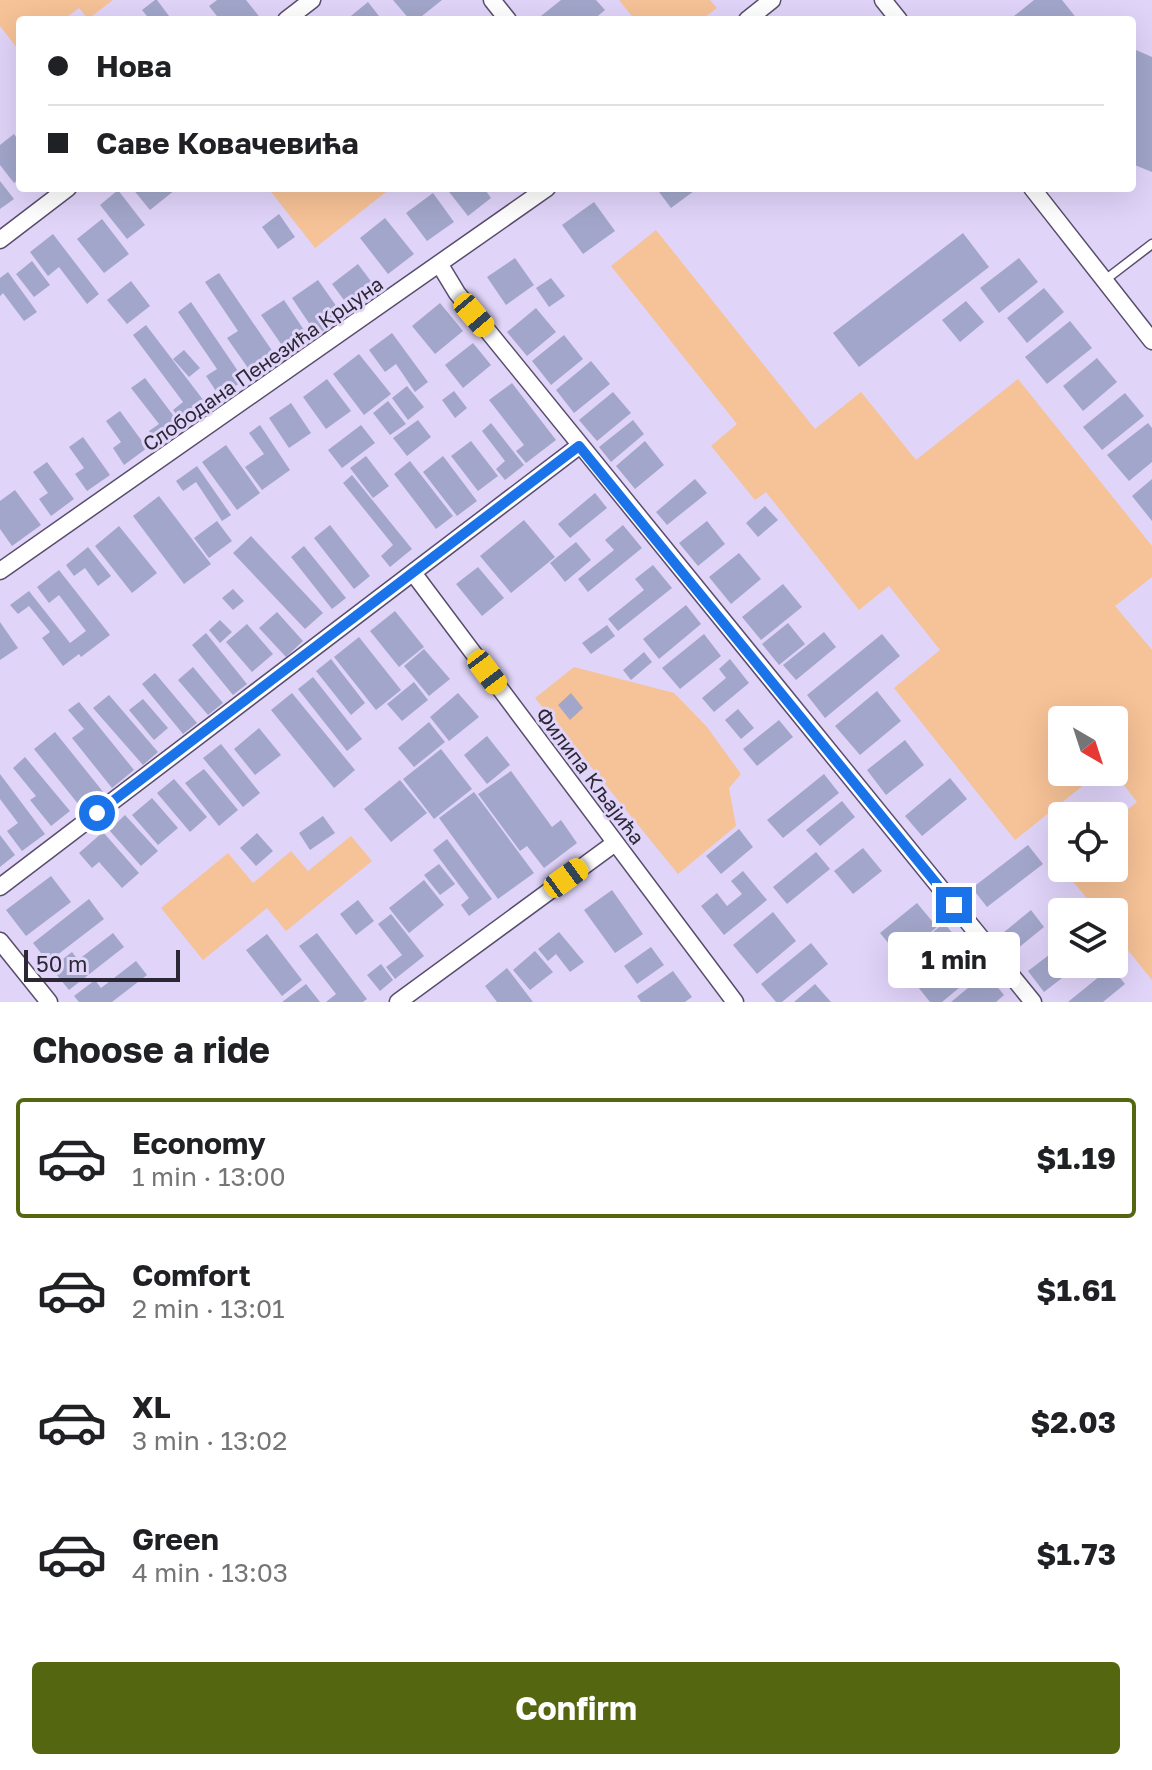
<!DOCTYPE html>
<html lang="en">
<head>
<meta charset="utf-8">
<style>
	body { margin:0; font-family:"Golos Text",sans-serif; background:#f6f6f6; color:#202124; height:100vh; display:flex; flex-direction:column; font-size:30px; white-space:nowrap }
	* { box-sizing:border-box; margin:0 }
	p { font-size:26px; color:#757577 }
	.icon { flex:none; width:44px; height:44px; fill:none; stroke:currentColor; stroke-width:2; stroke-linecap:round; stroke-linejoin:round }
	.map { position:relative; height:1002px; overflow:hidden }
	.panel { display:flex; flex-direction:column; background:#fff; flex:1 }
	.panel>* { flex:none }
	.banner { position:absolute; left:16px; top:16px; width:1120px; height:176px; border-radius:8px; box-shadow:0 8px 32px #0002; display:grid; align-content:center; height:176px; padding:0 32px; background:#fff }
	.needle { width:52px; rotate:141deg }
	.controls { position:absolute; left:1048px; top:706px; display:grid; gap:16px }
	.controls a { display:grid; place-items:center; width:80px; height:80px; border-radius:8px; background:#fff; box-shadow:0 8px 32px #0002; font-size:40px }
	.scale { position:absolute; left:24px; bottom:20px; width:156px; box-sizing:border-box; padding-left:8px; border:4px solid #2c2735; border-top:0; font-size:22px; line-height:28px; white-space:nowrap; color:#2c2735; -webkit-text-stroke:6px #e0d4f9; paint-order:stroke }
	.end { position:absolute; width:36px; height:36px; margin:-18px; border:10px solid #1a73e8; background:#fff; box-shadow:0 0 0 4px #fff }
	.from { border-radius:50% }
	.bubble { position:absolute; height:56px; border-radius:8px; background:#fff; box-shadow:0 8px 32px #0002; font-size:26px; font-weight:700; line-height:56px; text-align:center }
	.car { position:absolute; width:24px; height:48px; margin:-24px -12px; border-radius:10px; box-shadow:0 0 6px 2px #0007; background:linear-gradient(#f5c518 24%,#345 0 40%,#f5c518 0 76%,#345 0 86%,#f5c518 0) }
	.banner b { display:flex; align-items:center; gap:28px; height:76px; font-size:30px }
	.banner b+b { border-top:2px solid #e0e0e0 }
	.banner i { width:20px; height:20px; background:#202124 }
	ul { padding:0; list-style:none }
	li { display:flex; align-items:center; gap:24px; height:120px; margin:0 16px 12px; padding:0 16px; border:4px solid transparent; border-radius:8px }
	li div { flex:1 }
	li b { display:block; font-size:30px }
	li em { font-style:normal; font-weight:700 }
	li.on { border-color:#556610 }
	li>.icon { width:72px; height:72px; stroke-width:1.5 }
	h2 { padding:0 32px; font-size:36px; line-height:96px }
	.primary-button { display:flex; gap:16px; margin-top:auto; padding:16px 32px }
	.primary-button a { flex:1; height:92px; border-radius:8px; background:#556610; color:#fff; font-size:32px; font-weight:700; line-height:92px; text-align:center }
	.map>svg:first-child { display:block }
</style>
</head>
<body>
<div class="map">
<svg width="1152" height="1002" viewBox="0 0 1152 1002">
	<rect width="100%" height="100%" fill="#e0d4f9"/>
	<path fill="#f6c297" d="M0 0H113L88 19 79 8 63 20H20V52L0 26Z
		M619 0H710L717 8 701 20H635Z
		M268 188H391L315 248Z
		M656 230 815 429 861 392 916 460 1018 379 1152 546V577L1115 606 1152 650V980L1114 933V912H1098L1062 868H1114V820L1137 802 1114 772V720H1062V772H1100L1015 840 894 688 940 650 889 586 859 610 766 492 755 500 711 446 737 424 611 266Z
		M574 667 674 693 707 727 741 774 729 788 736 826 678 874 535 698Z
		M351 836 372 861 286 931 267 908 203 960 161 908 228 853 253 883 291 851 308 871Z"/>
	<path fill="#a2a6ca" d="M155 0H157L172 20H150L142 10Z
		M217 0H246L262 20H220L209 6Z
		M393 0H442L417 20H410Z
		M561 0H596L605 10 593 20H545L541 16Z
		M1034 0H1062L1078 20H1009Z
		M368 2 382 20H346Z
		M1136 50 1152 57V172L1132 164V59Z
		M14 134 20 142V178L14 183 0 165V145Z
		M0 181 14 199 0 209Z
		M132 188H173L175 190 150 210Z
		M446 188H484L491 198 468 216Z
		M656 188H692L694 191 671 208Z
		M118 190 145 225 127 239 100 205Z
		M433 193 454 222 427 241 406 213Z
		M594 202 615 231 583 254 562 225Z
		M279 214 295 237 278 249 262 227Z
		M385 218 414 254 388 274 360 238Z
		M102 219 129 254 104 273 77 239Z
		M963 233 989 267 859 367 833 333Z
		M53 234 99 294 87 304 59 267 48 276 30 252Z
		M515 258 534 285 506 305 487 277Z
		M1019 258 1038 282 999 313 980 288Z
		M32 261 50 285 34 297 16 274Z
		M358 264 379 292 353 312 332 284Z
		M8 272 37 312 24 321 3 293 0 296V278Z
		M219 273 273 352 248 368 227 338 238 331 205 282Z
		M551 278 565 296 549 307 536 288Z
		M318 280 344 317 317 335 292 298Z
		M131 281 150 306 127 324 107 300Z
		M1044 288 1064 312 1027 343 1007 318Z
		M284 300 310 339 288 354 261 315Z
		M966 301 984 322 960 342 942 320Z
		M191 302 244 380 220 397 206 376 217 369 178 312Z
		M440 303 463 331 435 354 412 326Z
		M536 308 556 332 527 356 507 332Z
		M1070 321 1092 348 1047 384 1025 357Z
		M146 325 204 401 180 419 173 410 183 402 133 335Z
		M392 333 428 382 415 392 396 364 385 372 369 350Z
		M564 335 583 359 551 385 532 361Z
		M473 343 491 365 463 388 445 365Z
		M184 350 200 368 189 377 173 359Z
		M359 354 391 394 364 415 333 374Z
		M1097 358 1117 382 1083 411 1063 386Z
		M591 361 610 384 574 413 556 390Z
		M145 378 179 423 155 441 149 431 159 424 131 388Z
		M327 379 351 411 326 429 303 397Z
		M512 383 556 440 526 463 516 451 524 445 489 400Z
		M407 386 424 407 408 420 392 398Z
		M454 391 467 408 455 418 442 400Z
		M613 392 631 413 597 441 579 420Z
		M1125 393 1144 416 1102 450 1083 427Z
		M388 401 406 424 390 435 373 413Z
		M291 403 311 433 289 448 269 418Z
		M120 411 147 448 124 465 113 448 121 442 106 421Z
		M418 420 431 437 407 456 393 438Z
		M633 420 644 434 611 462 599 447Z
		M491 423 524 465 505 480 496 469 505 461 482 431Z
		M1148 423 1152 428V462L1129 481 1107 455Z
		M260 425 290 470 262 490 245 467 264 454 249 433Z
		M361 425 375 443 342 468 328 450Z
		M83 437 110 475 87 491 75 474 84 468 69 447Z
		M471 441 498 476 478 491 451 456Z
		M645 441 664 465 635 489 616 466Z
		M226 445 260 493 237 510 202 462Z
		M366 456 389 486 373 498 350 468Z
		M443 456 477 501 457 516 423 472Z
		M410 461 453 516 436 529 394 474Z
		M47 462 74 499 51 516 39 499 48 493 33 472Z
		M197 466 231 515 222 521 196 482 183 491 176 481Z
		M352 475 412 549 390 567 381 556 393 545 343 483Z
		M695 479 707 493 667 525 656 512Z
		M1152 479V521L1132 496Z
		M15 490 41 525 12 546 0 529V501Z
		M595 493 607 508 570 538 558 524Z
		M159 496 211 564 184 584 133 516Z
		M765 506 778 520 758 537 746 523Z
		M524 520 555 557 511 593 480 556Z
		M217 521 232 541 209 558 194 538Z
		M707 521 725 544 698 566 679 543Z
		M330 525 370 576 354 589 314 538Z
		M623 525 642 548 588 592 578 579 614 550 605 540Z
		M119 526 157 573 132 593 95 546Z
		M251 536 323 613 305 629 233 553Z
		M576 542 591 560 565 582 550 563Z
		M304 546 346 598 332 609 291 557Z
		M88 547 111 576 98 586 85 568 74 576 66 565Z
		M739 553 761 579 731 604 709 577Z
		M653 565 672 588 618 631 608 619 644 590 635 579Z
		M478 567 504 598 482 616 456 584Z
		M59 570 110 635 81 657 79 654 63 666 42 638 50 632 29 606 18 614 10 605 29 591 70 643 86 631 59 595 49 603 37 587Z
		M783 584 802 607 761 640 742 617Z
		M233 589 244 601 233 610 222 598Z
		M686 605 701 624 659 659 643 639Z
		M395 611 424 647 399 667 370 631Z
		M277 612 303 641 286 657 259 628Z
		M220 620 232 632 220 643 209 630Z
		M0 622 18 648 0 660Z
		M788 623 805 644 779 665 762 644Z
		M247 624 273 654 252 672 226 642Z
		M607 625 615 636 591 654 582 643Z
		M824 632 836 647 796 680 783 665Z
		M206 633 247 684 233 695 192 645Z
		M704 634 721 656 680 689 662 668Z
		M882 634 900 656 825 718 807 695Z
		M359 637 401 690 376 710 334 657Z
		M424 649 450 679 429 696 404 666Z
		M644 652 652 662 631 680 623 670Z
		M331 659 365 703 351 715 316 671Z
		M730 659 749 683 714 712 702 698 726 678 719 669Z
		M193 667 223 703 208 715 178 680Z
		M155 673 197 723 183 734 142 684Z
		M313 677 362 739 347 751 298 689Z
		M414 682 428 700 402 721 387 704Z
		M877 691 901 721 860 755 835 726Z
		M292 693 355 770 334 788 271 710Z
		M458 693 479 717 449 741 430 717Z
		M571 693 583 708 570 720 558 705Z
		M109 695 158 752 143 765 93 708Z
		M143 699 168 728 154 740 129 710Z
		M79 702 134 770 112 788 72 738 84 729 68 710Z
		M738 709 754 728 741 739 725 720Z
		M779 720 793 737 757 766 743 749Z
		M429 722 445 742 414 767 398 748Z
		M259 728 281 755 255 775 234 749Z
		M55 732 104 793 83 810 34 749Z
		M487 736 510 765 487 784 464 755Z
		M905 740 924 765 886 795 867 770Z
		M221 744 260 793 243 807 203 758Z
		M441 749 472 789 434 819 403 779Z
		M25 757 70 811 51 826 30 800 36 796 13 768Z
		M204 769 238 810 219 826 185 783Z
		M511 771 552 827 561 820 577 843 544 868 527 846 520 851 478 794Z
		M0 774 45 834 22 851 7 831 18 823 0 799Z
		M824 774 839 793 783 838 767 820Z
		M950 778 967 799 922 836 905 816Z
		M174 779 207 817 190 832 157 793Z
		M400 780 427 813 391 842 364 809Z
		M474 792 534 873 498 899 439 818Z
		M152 798 178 828 158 845 132 815Z
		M842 801 855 817 820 846 806 830Z
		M125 815 158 851 141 866 109 830Z
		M323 816 335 833 310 850 299 833Z
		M739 829 753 847 721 874 706 856Z
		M103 832 139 873 122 888 99 862 92 868 79 853Z
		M257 833 273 851 256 866 240 848Z
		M0 835 15 855 0 867Z
		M447 839 492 899 469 916 461 905 469 898 433 850Z
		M1028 845 1043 864 987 907 972 888Z
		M863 848 882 871 853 894 834 871Z
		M816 852 830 869 787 904 773 887Z
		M439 864 455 884 440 895 424 875Z
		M743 871 767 900 724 935 701 906 717 893 727 906 742 894 731 881Z
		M51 876 71 902 26 936 6 910Z
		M424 880 444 905 409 933 389 908Z
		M612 890 643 934 615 953 584 910Z
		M89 899 104 919 48 962 33 943Z
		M358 900 374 921 356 935 340 914Z
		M917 903 937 927 900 957 880 933Z
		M1031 910 1044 927 1012 953 998 937Z
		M773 912 796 941 757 974 733 945Z
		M391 914 424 956 395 979 386 967 402 955 378 924Z
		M944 923 955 936 914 969 904 956Z
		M559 932 584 962 570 972 556 954 548 961 538 949Z
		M113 933 124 947 69 990 51 968 72 952 78 960Z
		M317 933 367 999 363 1002H326L336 994 299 946Z
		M267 934 302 980 282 996 246 950Z
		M811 943 828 964 782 1002H776L761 984Z
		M1062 945V964H1080L1044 992 1028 971Z
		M651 947 664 965 637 984 624 966Z
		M965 949 982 969 942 1002H930L918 987Z
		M535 951 553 972 530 990 513 970Z
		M136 961 147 975 112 1002H79L74 996 95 980 101 988Z
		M381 964 393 980 380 991 367 975Z
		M1111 967 1125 984 1103 1002H1068Z
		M507 968 533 1002H497L485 986Z
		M673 971 692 997 685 1002H641L637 996Z
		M986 973 1004 995 996 1002H951Z
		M306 984 320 1002H282Z
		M815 984 831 1002H794Z"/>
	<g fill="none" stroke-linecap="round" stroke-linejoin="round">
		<defs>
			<path id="service" d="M1105 280 1152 244"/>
			<path id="minor" d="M492 0 508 20
				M883 0 899 20
				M286 20 312 0
				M747 20 772 0
				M1032 188 1152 341
				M0 240 68 188
				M440 265 457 293 1033 1002
				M0 571 547 188
				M414 574 735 1002
				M0 887 579 446
				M0 941 49 1002
				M398 1002 615 843"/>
		</defs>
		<use href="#service" stroke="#594d6d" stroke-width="11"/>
		<use href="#minor" stroke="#594d6d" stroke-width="19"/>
		<use href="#service" stroke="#fff" stroke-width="8"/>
		<use href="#minor" stroke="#fff" stroke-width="16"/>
	</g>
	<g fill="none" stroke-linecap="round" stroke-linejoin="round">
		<path stroke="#1a73e8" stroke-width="10" d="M97 813 579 446 954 905"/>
	</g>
	<g text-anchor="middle" stroke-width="6" stroke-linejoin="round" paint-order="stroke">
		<g font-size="20" fill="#2c2735" stroke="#e0d4f9">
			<text transform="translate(263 364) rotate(-35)" y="7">Слободана Пенезића Крцуна</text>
			<text transform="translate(590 776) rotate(53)" y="7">Филипа Кљајића</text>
		</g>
	</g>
</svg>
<div class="controls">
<a><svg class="needle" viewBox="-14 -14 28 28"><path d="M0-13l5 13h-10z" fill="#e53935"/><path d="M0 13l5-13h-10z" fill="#757577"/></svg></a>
<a><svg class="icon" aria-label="locate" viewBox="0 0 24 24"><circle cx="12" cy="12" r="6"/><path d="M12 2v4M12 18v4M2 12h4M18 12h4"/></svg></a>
<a><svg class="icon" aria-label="layers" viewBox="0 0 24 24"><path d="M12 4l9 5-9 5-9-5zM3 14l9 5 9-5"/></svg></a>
</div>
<div class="scale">50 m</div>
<i class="end from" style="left:97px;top:813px"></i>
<i class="end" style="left:954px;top:905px"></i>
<div class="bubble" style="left:888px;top:932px;width:132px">1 min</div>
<i class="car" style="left:474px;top:315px;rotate:140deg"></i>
<i class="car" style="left:487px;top:672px;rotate:143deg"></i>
<i class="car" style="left:566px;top:878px;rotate:54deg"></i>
<div class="banner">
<b><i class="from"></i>Нова</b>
<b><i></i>Саве Ковачевића</b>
</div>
</div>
<section class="panel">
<h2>Choose a ride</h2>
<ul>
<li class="on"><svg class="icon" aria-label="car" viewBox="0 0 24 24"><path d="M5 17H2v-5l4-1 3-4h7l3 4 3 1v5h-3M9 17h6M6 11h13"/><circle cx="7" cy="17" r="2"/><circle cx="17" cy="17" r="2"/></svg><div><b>Economy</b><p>1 min · 13:00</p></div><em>$1.19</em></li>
<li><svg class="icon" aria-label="car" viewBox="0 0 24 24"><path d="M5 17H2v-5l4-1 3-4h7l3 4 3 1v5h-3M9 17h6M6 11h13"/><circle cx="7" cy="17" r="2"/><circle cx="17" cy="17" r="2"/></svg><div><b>Comfort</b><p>2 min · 13:01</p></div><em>$1.61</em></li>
<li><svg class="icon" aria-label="car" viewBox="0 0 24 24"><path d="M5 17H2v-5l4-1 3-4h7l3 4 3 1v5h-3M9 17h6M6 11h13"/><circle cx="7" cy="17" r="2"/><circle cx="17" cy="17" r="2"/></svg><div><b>XL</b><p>3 min · 13:02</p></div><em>$2.03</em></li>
<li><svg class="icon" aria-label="car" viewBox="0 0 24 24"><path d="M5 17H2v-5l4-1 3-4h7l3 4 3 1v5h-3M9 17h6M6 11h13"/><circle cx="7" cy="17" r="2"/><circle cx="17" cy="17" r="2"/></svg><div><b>Green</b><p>4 min · 13:03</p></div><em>$1.73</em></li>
</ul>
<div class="primary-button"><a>Confirm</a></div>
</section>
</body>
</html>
